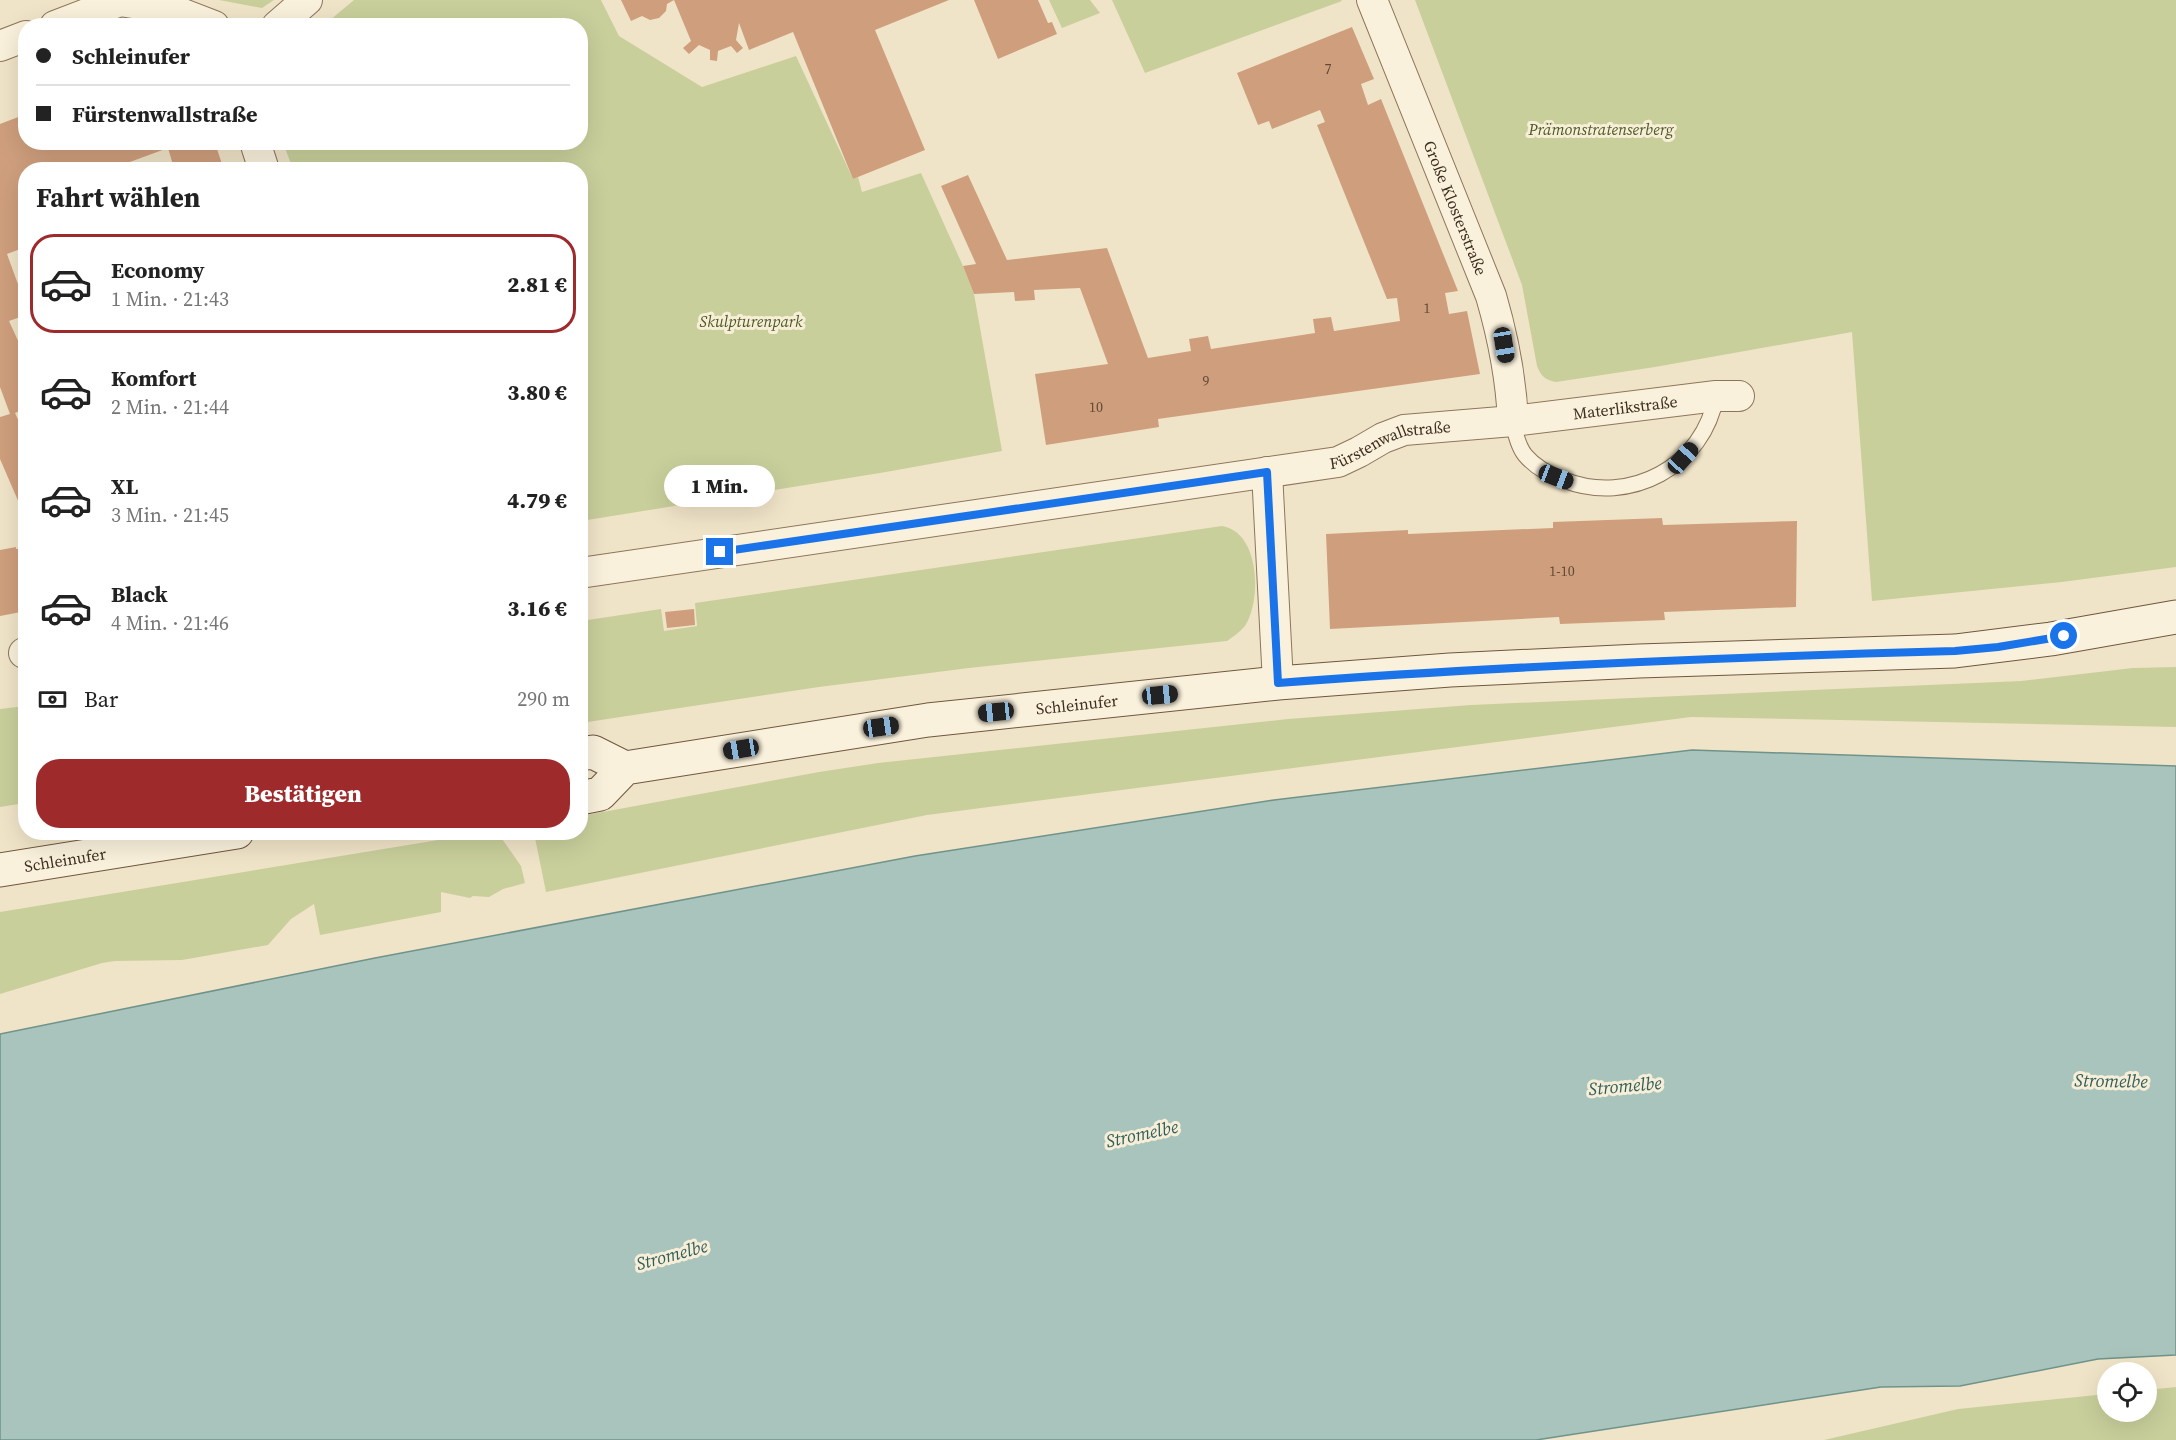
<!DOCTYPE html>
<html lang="de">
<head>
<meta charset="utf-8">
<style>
	body { margin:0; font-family:"Source Serif 4",serif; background:#f6f6f6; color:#222; height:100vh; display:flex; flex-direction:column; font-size:22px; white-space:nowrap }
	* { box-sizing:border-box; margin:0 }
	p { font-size:20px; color:#767676 }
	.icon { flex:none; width:33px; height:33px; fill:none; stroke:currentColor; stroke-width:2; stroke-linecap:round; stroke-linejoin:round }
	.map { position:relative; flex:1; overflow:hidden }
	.details { position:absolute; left:18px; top:162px; width:570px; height:678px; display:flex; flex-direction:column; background:#fff; border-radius:24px; box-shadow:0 6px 24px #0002 }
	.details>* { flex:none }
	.hud { position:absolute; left:18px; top:18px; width:570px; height:132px; border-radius:24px; box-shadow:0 6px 24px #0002; display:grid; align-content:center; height:132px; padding:0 18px; background:#fff }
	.buttons { position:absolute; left:2097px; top:1362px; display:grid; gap:12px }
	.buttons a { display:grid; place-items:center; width:60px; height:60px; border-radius:50%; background:#fff; box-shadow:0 6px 24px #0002; font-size:30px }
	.end { position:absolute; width:27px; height:27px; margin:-14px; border:8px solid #1a73e8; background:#fff; box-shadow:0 0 0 3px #fff }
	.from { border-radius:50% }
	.bubble { position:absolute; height:42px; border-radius:21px; background:#fff; box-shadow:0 6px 24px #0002; font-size:20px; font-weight:800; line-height:42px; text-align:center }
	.car { position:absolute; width:18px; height:36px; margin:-18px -9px; border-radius:8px; box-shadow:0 0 4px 2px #0007; background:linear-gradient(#222 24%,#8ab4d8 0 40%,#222 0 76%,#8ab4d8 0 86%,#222 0) }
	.hud b { display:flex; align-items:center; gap:21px; height:57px; font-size:22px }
	.hud b+b { border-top:2px solid #e0e0e0 }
	.hud i { width:15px; height:15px; background:#222 }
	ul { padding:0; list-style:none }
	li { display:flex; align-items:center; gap:18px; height:99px; margin:0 12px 9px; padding:0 6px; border:3px solid transparent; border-radius:24px }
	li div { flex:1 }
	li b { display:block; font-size:22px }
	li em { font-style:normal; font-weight:800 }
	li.current { border-color:#9e2a2b }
	li>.icon { width:54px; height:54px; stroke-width:1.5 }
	h2 { padding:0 18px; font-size:27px; line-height:72px }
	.pay { display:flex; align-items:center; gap:15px; height:66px; padding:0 18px; font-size:22px }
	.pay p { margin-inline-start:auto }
	.button { display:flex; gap:12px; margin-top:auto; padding:12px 18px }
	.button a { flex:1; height:69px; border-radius:24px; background:#9e2a2b; color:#fff; font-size:24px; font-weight:800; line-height:69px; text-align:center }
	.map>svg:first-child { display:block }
</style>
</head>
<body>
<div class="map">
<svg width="2176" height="1440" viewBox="0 0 2176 1440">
	<rect width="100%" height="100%" fill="#f0e4c8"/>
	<path fill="#c9cf9b" d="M219 0H274L262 8Z
		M354 0H601L619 36 702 87 796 56 853 179 858 177 862 192 921 173 963 266 974 294 1002 451 886 472 581 521 580 170 293 169 283 143 580 142V26L324 25Z
		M1049 0H1090L1100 13 1062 28Z
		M1112 0H1341L1342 1 1145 73Z
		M1415 0H2176V567L2062 582 1872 601 1852 332 1655 367 1556 382C1545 380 1541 376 1537 366L1522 285Z
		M1222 526C1260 532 1262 600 1245 626 1240 632 1233 637 1227 641L969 668 819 687 581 723V621L661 609 664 631 697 626 695 603Z
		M2176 667V727L1691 717 927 815 546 892 534 833 580 832 581 816 819 772 878 763 1288 719 1471 705 2021 681 2133 668Z
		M25 706V803L0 807V709Z
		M481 833H498L521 866 525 883 503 889 489 897 473 896 470 898 441 892V912L320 935 314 904 291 919 268 945 182 960 115 961 102 963 0 994V912Z
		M2176 1387V1440H1824L1958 1409 2107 1394 2108 1412H2146L2147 1390Z"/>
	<path fill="#a9c4bc" stroke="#6f938a" stroke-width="1.5" d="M1692 750 2176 766V1355L2098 1359 1960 1386 1881 1387 1536 1440H0V1034L375 958 915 856 1274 800Z"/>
	<path fill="#cf9f7d" d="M621 0H949L875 30 925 150 853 179 793 32 749 50 739 23 736 40 743 48 737 53 731 46 718 51 717 61 710 60V50L699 45 689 54 683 48 691 41 674 0 667 4 666 11 659 18 650 20 642 16 631 21Z
		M974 0H1038L1048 23 1052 22 1057 34 998 59Z
		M1352 27 1374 79 1361 84 1368 105 1381 99 1458 291 1445 293 1449 314 1467 311 1480 374 1158 419 1159 427 1046 445 1035 374 1108 364 1080 288 1034 290 1035 300 1015 301 1014 292 974 294 963 266 976 264 941 186 968 175 1007 260 1107 248 1148 358 1191 351 1189 339 1208 336 1211 349 1315 333 1313 319 1331 317 1334 331 1400 321 1397 298 1387 299 1317 125 1325 122 1320 110 1272 129 1269 121 1258 125 1237 73Z
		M26 114V142H220L221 147 217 149 224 170H163L173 165 168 148 108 170H26V254L23 248 7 254 19 287 23 286 26 293V315L9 321 26 358V408L15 413 26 437V519L0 459V417L10 414 0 387V124Z
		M1662 518 1663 525 1797 521 1796 607 1664 612 1665 620 1560 624 1559 617 1330 629 1326 534 1408 530V534L1553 528V522Z
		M16 547V549L26 548V611L0 616V550Z
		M694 609 695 625 667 628 665 612Z"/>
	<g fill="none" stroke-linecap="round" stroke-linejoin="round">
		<defs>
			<path id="lane" d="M1513 421C1515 433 1518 446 1525 455 1535 467 1550 475 1564 480 1630 506 1704 466 1716 396"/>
			<g id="street">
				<path d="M114 0 170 9 214 26"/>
				<path id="s1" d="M1372 0 1491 296C1503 337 1511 378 1513 421"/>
				<path d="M55 26 120 1"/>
				<path d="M277 26 307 0"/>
				<path d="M0 46 26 36"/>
				<path d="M255 142 264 170"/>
				<path d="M1267 472 1278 683"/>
				<path id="s2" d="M580 573 1338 462 1359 452 1383 438 1404 430 1513 421 1716 396H1739"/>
				<path d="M24 653H26"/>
			</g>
			<g id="secondary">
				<path d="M580 754 593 752 625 768"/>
				<path id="s3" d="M580 798 600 794 625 768 928 720 1278 683 1450 670 1639 661 1955 651 2051 639 2176 617"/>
				<path id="s4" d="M0 870 237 832"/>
			</g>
		</defs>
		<use href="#lane" stroke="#8d765c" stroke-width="17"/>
		<use href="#street" stroke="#8d765c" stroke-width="32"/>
		<use href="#secondary" stroke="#6f573f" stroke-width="35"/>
		<use href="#lane" stroke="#faf1dc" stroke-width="15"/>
		<use href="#street" stroke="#faf1dc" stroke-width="30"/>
		<use href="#secondary" stroke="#faf1dc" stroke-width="33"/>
	</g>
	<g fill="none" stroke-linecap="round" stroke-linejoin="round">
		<path stroke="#1a73e8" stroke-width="8" d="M720 552 1267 472 1278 683C1503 666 1729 657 1955 651L1998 647 2064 636"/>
	</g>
	<g text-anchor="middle" stroke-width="6" stroke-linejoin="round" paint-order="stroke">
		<g font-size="14" fill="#624a37">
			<text x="1328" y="74">7</text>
			<text x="1427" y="313">1</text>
			<text x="1206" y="386">9</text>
			<text x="1096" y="412">10</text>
			<text x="1562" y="576">1-10</text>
		</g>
		<g font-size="16" font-style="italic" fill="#4d5a26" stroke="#f7eed8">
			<text x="1601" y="135">Prämonstratenserberg</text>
			<text x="751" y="327">Skulpturenpark</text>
		</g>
		<g font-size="16" fill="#3d2e20" stroke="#f7eed8">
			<text dy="6" stroke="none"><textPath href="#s1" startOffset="224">Große Klosterstraße</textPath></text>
			<text dy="6" stroke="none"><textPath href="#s2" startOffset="1062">Materlikstraße</textPath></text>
			<text dy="6" stroke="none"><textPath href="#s2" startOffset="822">Fürstenwallstraße</textPath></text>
			<text dy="6" stroke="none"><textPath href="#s3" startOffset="513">Schleinufer</textPath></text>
			<text dy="6" stroke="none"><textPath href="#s4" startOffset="66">Schleinufer</textPath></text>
		</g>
		<g font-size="18" font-style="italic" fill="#2f5d5a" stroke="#f7eed8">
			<text transform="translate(2111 1081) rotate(1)" y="6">Stromelbe</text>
			<text transform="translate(1625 1086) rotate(-5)" y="6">Stromelbe</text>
			<text transform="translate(1142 1134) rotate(-12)" y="6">Stromelbe</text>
			<text transform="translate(672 1255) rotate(-15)" y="6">Stromelbe</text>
		</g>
	</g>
</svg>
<div class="buttons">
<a><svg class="icon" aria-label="locate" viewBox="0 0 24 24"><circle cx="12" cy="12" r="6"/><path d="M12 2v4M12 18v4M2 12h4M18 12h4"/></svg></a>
</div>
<i class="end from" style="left:2064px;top:636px"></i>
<i class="end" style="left:720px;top:552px"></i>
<div class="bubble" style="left:664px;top:465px;width:111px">1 Min.</div>
<i class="car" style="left:1504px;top:345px;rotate:171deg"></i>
<i class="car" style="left:1683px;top:458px;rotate:42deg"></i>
<i class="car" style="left:1556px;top:477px;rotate:111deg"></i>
<i class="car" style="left:1160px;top:695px;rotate:84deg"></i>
<i class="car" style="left:996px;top:712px;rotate:264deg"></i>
<i class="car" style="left:881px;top:727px;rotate:82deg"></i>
<i class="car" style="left:741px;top:749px;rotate:261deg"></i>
<div class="hud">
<b><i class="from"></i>Schleinufer</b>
<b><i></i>Fürstenwallstraße</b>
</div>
<section class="details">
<h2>Fahrt wählen</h2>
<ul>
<li class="current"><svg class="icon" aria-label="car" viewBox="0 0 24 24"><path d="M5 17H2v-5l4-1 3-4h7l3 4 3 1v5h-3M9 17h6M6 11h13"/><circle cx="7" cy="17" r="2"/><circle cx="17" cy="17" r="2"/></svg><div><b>Economy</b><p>1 Min. · 21:43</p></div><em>2.81 €</em></li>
<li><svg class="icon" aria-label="car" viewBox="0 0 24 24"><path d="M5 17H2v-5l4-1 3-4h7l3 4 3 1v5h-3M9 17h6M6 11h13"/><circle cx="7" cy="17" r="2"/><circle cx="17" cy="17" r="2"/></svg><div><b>Komfort</b><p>2 Min. · 21:44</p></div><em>3.80 €</em></li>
<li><svg class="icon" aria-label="car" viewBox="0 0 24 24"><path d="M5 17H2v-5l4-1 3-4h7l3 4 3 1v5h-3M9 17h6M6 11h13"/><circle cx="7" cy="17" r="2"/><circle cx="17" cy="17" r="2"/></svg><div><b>XL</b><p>3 Min. · 21:45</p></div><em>4.79 €</em></li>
<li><svg class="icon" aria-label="car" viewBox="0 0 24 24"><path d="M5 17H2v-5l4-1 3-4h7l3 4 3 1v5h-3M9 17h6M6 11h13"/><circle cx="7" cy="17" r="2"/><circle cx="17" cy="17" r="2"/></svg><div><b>Black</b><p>4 Min. · 21:46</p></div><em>3.16 €</em></li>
</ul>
<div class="pay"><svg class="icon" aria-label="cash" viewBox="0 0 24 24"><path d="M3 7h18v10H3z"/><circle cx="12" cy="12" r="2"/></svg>Bar<p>290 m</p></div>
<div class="button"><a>Bestätigen</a></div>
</section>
</div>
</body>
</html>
